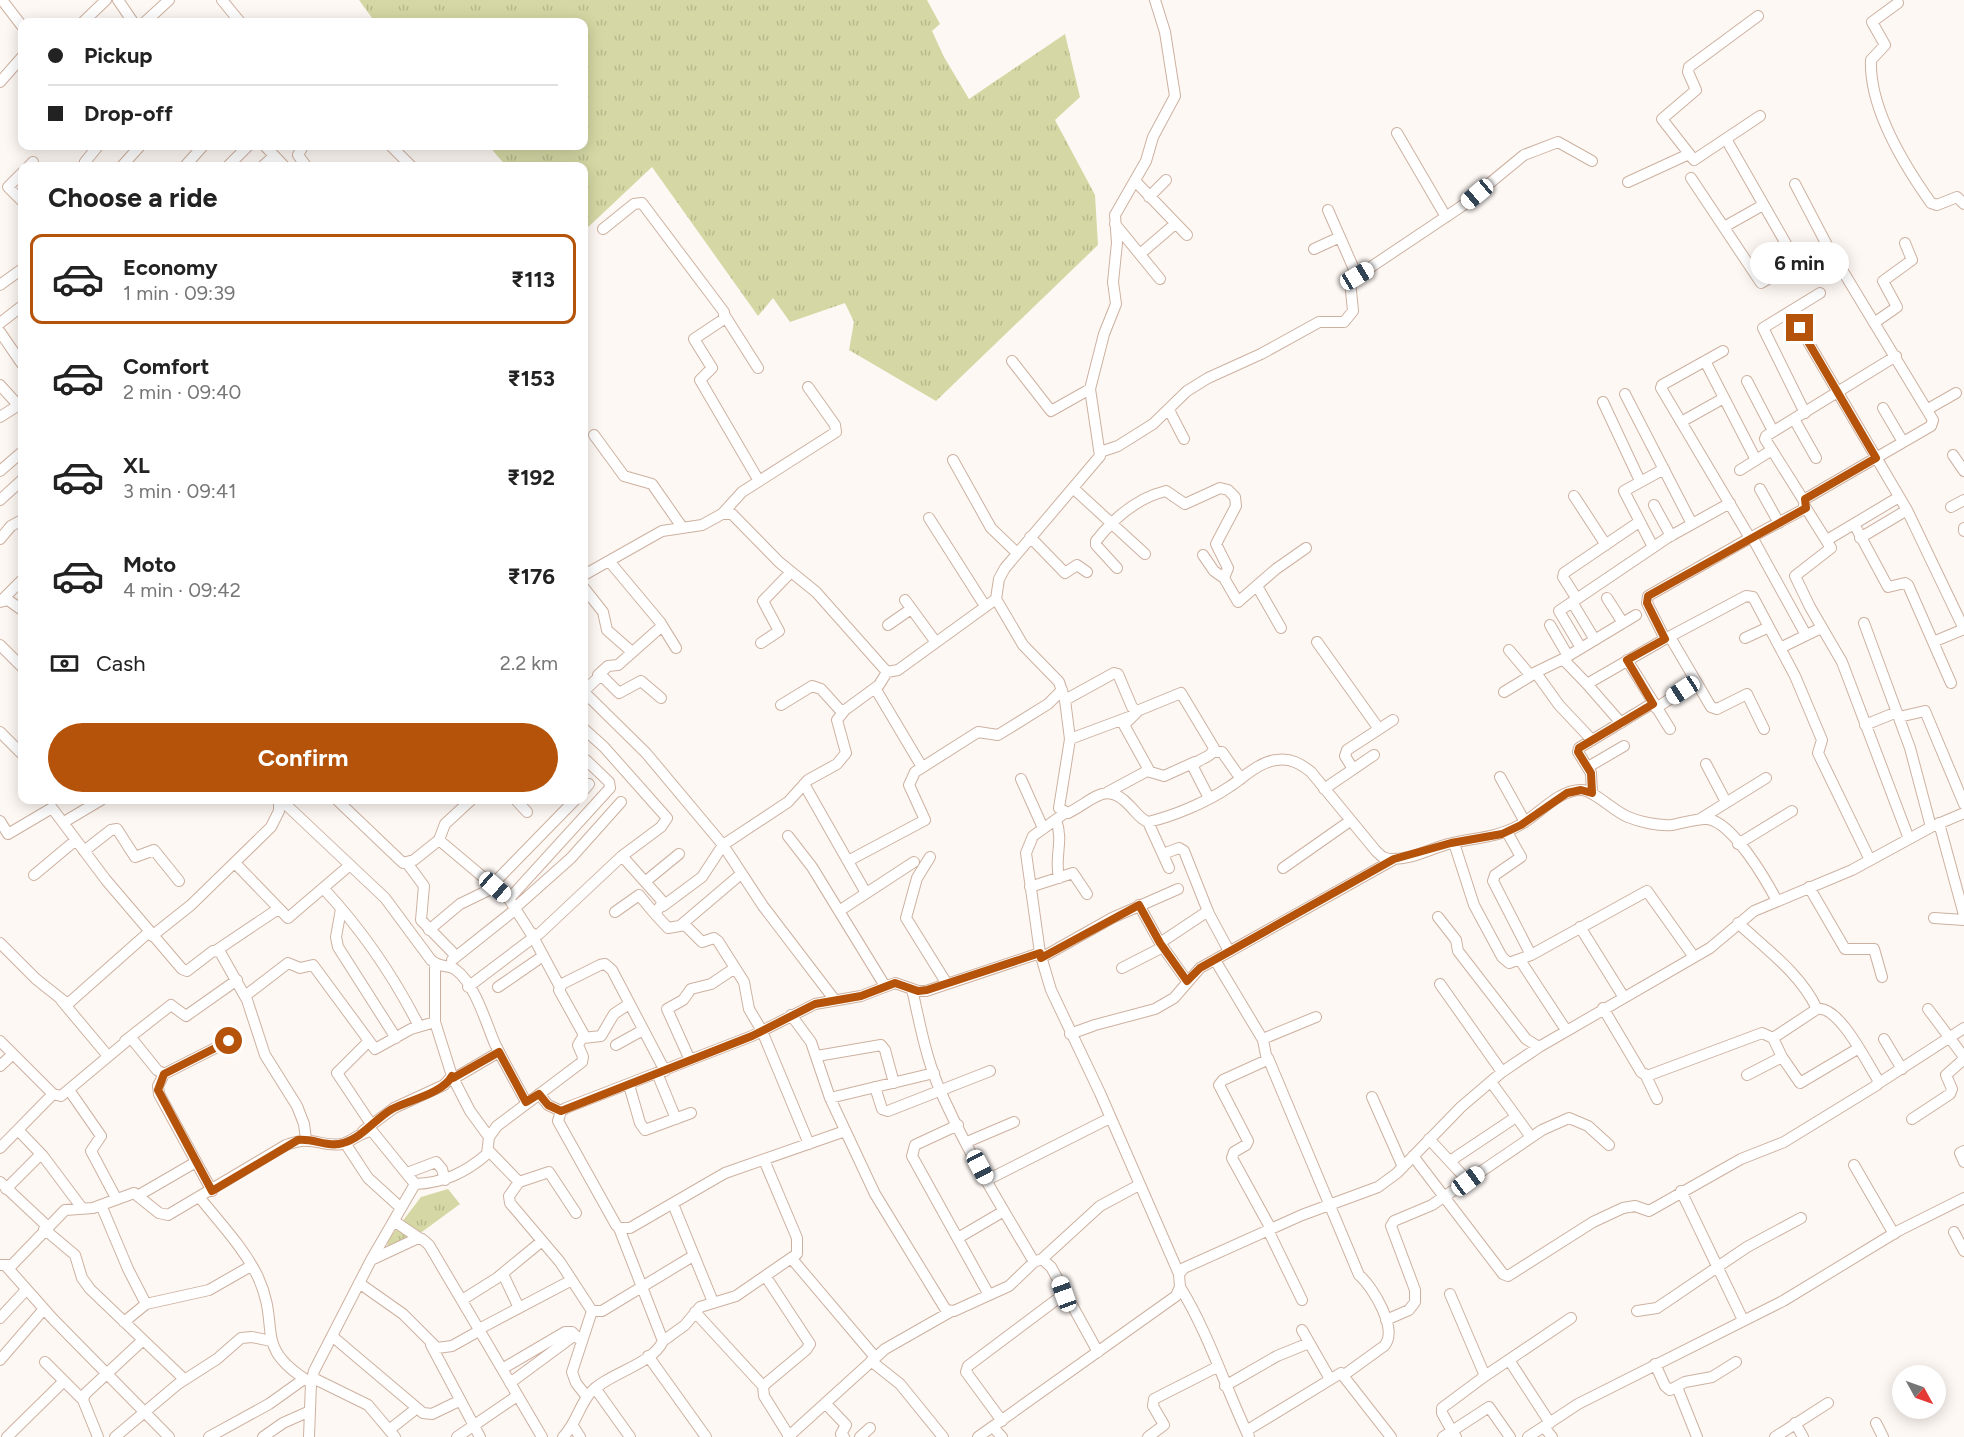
<!DOCTYPE html>
<html lang="en">
<head>
<meta charset="utf-8">
<style>
	body { margin:0; font-family:Figtree,sans-serif; background:#f2f2f2; color:#222; height:100vh; display:flex; flex-direction:column; font-size:22px; white-space:nowrap }
	* { box-sizing:border-box; margin:0 }
	p { font-size:20px; color:#767676 }
	.icon { flex:none; width:33px; height:33px; fill:none; stroke:currentColor; stroke-width:2; stroke-linecap:round; stroke-linejoin:round }
	.map { position:relative; flex:1; overflow:hidden }
	.side { position:absolute; left:18px; top:162px; width:570px; height:642px; display:flex; flex-direction:column; background:#fff; border-radius:12px; box-shadow:0 3px 15px #0003 }
	.side>* { flex:none }
	.top-card { position:absolute; left:18px; top:18px; width:570px; height:132px; border-radius:12px; box-shadow:0 3px 15px #0003; display:grid; align-content:center; height:132px; padding:0 30px; background:#fff }
	.needle { width:39px; rotate:130deg }
	.tools { position:absolute; left:1892px; top:1365px; display:grid; gap:12px }
	.tools a { display:grid; place-items:center; width:54px; height:54px; border-radius:50%; background:#fff; box-shadow:0 3px 15px #0003; font-size:30px }
	.end { position:absolute; width:27px; height:27px; margin:-14px; border:8px solid #b45309; background:#fff; box-shadow:0 0 0 3px #fff }
	.from { border-radius:50% }
	.bubble { position:absolute; height:42px; border-radius:21px; background:#fff; box-shadow:0 3px 15px #0003; font-size:20px; font-weight:700; line-height:42px; text-align:center }
	.car { position:absolute; width:18px; height:36px; margin:-18px -9px; border-radius:8px; box-shadow:0 0 4px 2px #0007; background:linear-gradient(#fff 24%,#345 0 40%,#fff 0 76%,#345 0 86%,#fff 0) }
	.top-card b { display:flex; align-items:center; gap:21px; height:57px; font-size:22px }
	.top-card b+b { border-top:2px solid #e0e0e0 }
	.top-card i { width:15px; height:15px; background:#222 }
	ul { padding:0; list-style:none }
	li { display:flex; align-items:center; gap:18px; height:90px; margin:0 12px 9px; padding:0 18px; border:3px solid transparent; border-radius:12px }
	li div { flex:1 }
	li b { display:block; font-size:22px }
	li em { font-style:normal; font-weight:700 }
	li.on { border-color:#b45309 }
	li>.icon { width:54px; height:54px; stroke-width:1.5 }
	h2 { padding:0 30px; font-size:27px; line-height:72px }
	.pay { display:flex; align-items:center; gap:15px; height:66px; padding:0 30px; font-size:22px }
	.pay p { margin-inline-start:auto }
	.primary-button { display:flex; gap:12px; margin-top:auto; padding:12px 30px }
	.primary-button a { flex:1; height:69px; border-radius:36px; background:#b45309; color:#fff; font-size:24px; font-weight:700; line-height:69px; text-align:center }
	.map>svg:first-child { display:block }
</style>
</head>
<body>
<div class="map">
<svg width="1964" height="1437" viewBox="0 0 1964 1437">
	<defs>
		<pattern id="grass-tufts" width="24" height="20" patternUnits="userSpaceOnUse" patternTransform="scale(1.5)"><rect width="24" height="20" fill="#d5d8a4"/><path d="M3 7l-1-3M5 7V3M7 7l1-3M15 17l-1-3M17 17v-4M19 17l1-3" fill="none" stroke="#b8ba8d"/></pattern>
	</defs>
	<rect width="100%" height="100%" fill="#fef8f4"/>
	<path fill="url(#grass-tufts)" d="M359 0H927L940 24 932 31 944 57 969 99 1065 34 1080 97 1055 120 1095 195 1098 245 936 401 849 350 854 322 845 303 790 322 773 298 758 316 652 167 584 231V166H506L489 146H584V22H375Z
		M448 1189 460 1204 415 1237 387 1249 388 1240 421 1197Z"/>
	<g fill="none" stroke-linecap="round" stroke-linejoin="round">
		<defs>
			<path id="minor" d="M2 0 22 26
				M118 0 133 22
				M222 0 240 22
				M1155 0 1165 32 1175 96 1153 137 1146 161 1115 215 1117 243 1113 282 1116 304 1104 334 1090 389 1100 456 1005 568 999 579 996 599 1023 645 1059 682 1065 700 1070 739 1059 808 1068 813C1093 801 1106 779 1130 806 1136 812 1140 819 1148 822 1174 816 1207 802 1229 787 1243 778 1260 761 1277 760 1291 758 1301 764 1311 772L1376 851C1381 856 1384 859 1391 859 1410 860 1430 849 1448 844 1472 838 1496 838 1518 826 1538 816 1557 790 1581 790 1594 790 1613 811 1628 817 1640 822 1658 826 1672 825 1683 823 1697 818 1708 819 1733 823 1766 880 1777 901
				M1898 3 1872 22 1885 45 1871 60C1869 108 1904 165 1931 203L1937 205 1957 197 1964 204
				M1758 16 1689 67 1688 72 1696 90 1662 119 1694 160 1760 116
				M83 22 106 0
				M145 22 169 0
				M0 82 22 57
				M1397 133 1446 217
				M1726 139 1797 263
				M265 146 284 166
				M303 146 298 155 306 166
				M391 146 411 166
				M29 166 33 162
				M88 166 85 162 98 146
				M122 166 140 146
				M185 166 203 146
				M228 166 248 146
				M263 166 274 156
				M22 173 8 187 22 201
				M1691 178 1761 283 1827 245
				M1135 181 1187 235
				M1628 182 1689 154
				M1795 184 1827 245 1933 420 1931 426 1805 499 1804 505 1831 548 1795 576 1810 607 1842 662 1909 839
				M1149 197 1166 180
				M1328 210 1357 276
				M1115 224 1160 279
				M1724 227 1763 205
				M603 229 634 204 642 203 724 312V319L694 339 712 368 700 380 759 481
				M1314 249 1340 237
				M1140 254 1175 224
				M0 285 22 269
				M725 316 758 368
				M0 323 22 306
				M1874 323 1897 307 1883 281 1912 260 1905 243
				M1800 328 1907 510 1964 629
				M0 332 22 364
				M1723 351 1662 385 1661 388 1750 538 1648 596 1647 603 1665 639 1746 596 1753 597 1795 676 1822 740 1818 753 1870 860
				M1012 361 1051 411 1090 389
				M1705 361 1756 460
				M1747 381 1773 431
				M0 385 19 406
				M1625 394 1692 524
				M1603 402 1640 481
				M1883 408 1903 442
				M1928 409 1956 393
				M1169 410 1184 439
				M1805 413 1763 328 1820 293
				M0 417 22 403
				M1794 419 1816 458
				M1681 422 1724 398
				M594 435 624 476 652 484 682 527
				M1100 452 1118 446 1153 424 1187 391 1208 378 1261 354 1319 322H1344L1353 311 1350 281 1462 206 1524 155 1558 142 1592 161
				M1953 455 1964 471
				M953 460 991 528 1017 553
				M1740 470 1772 450
				M0 471 22 452
				M1073 488 1145 554
				M1760 489 1779 523
				M1574 496 1606 545
				M0 500 22 480
				M1804 501 1765 439 1766 436 1896 356
				M1654 505 1671 536
				M1951 507 1964 500
				M722 514 742 492 836 432 835 425 808 387
				M929 518 985 606
				M1854 524 1888 587 1905 583 1908 585 1951 683
				M1964 528V531
				M1030 537 1065 573 1077 565 1087 572
				M1752 537 1806 635
				M1750 538 1806 508
				M1860 538 1907 510
				M0 539 11 526 22 520
				M1827 540 1899 497
				M1653 547 1624 491 1664 469
				M1203 555 1214 571 1224 578
				M609 561 660 622 676 648
				M1117 568 1096 545V541C1114 518 1136 498 1166 491L1185 504 1220 488 1228 490 1235 497 1236 506 1216 544 1228 568 1224 578 1238 602 1276 569 1306 548
				M584 575 662 531 702 525 722 514H732L779 562 816 592 887 672 898 670 996 599
				M1257 586 1281 628
				M584 588 603 612 607 630 632 652
				M1607 598 1623 623
				M1577 599 1563 577 1564 573 1639 522
				M905 600 935 641
				M0 602 22 580
				M0 602 8 600 22 610
				M1572 602 1595 640
				M1864 623 1910 748 1931 827
				M888 625 911 609
				M1550 625 1568 656
				M1670 637 1711 707 1717 709 1747 694 1764 729
				M1745 638 1769 627
				M1317 642 1379 729
				M1933 642 1964 629
				M761 643 779 631 763 601 791 572
				M0 645 22 667
				M1581 648 1559 611 1667 538 1730 503
				M1780 648 1821 628
				M1509 650 1530 675 1563 659 1587 684 1665 639
				M1563 659 1636 615
				M1627 660 1670 729
				M1536 673 1559 705 1592 740
				M598 675 608 666 618 665 662 626
				M1587 684 1621 723
				M875 688 922 767
				M584 691 601 675 619 693 641 681 661 698
				M584 692 646 753 723 845 763 906 834 999
				M1504 692 1532 675
				M1065 700 1114 673 1118 674 1132 707 1137 711 1181 693 1214 748C1211 760 1197 757 1193 767L1209 798
				M781 705 812 686 821 689 840 710H845L879 685 887 672
				M1656 708 1696 682
				M1139 710 1124 725 1150 772
				M1899 717 1925 711 1964 804
				M1865 725 1897 712
				M0 732 22 754
				M1070 739 1129 717
				M1213 752H1222L1241 779
				M1706 764 1726 802
				M1588 767 1624 746
				M1353 769 1345 756 1347 750 1393 720
				M1500 777 1525 822
				M1021 779 1043 828
				M804 784 866 893
				M1324 789 1374 755
				M584 790 589 784
				M1108 792 1147 771 1164 776 1195 762
				M1592 793 1591 773 1578 752 1579 748 1653 703
				M281 800 385 898 431 960C441 969 449 964 456 970 475 984 486 1023 495 1044 505 1064 516 1083 526 1102
				M337 800 403 863 414 860 439 840
				M471 800 445 824 439 840 509 899 530 932 535 935 539 934 622 856 661 827 667 818 604 747 584 729
				M516 800 527 812
				M1065 813 1033 836 1026 853 1040 953 1051 990 1100 1093 1179 1274
				M1700 819 1766 778
				M1056 820C1064 842 1054 856 1059 878
				M0 821 8 834 52 808 106 880 182 969 187 971 213 951 220 952 247 1000 265 1055 297 1106 304 1124 306 1139
				M64 822 101 800
				M1148 822 1169 868
				M1939 823 1964 915
				M1507 832 1521 857 1495 875 1493 881 1531 955
				M788 836 812 867 885 986
				M1454 843 1474 905 1502 957 1509 963 1531 955 1647 891 1694 957
				M1738 844 1792 811
				M84 851 111 830 117 829 135 857 154 850 179 881
				M1163 854 1179 848 1184 851 1209 914 1229 951
				M622 856 663 902 655 914 668 928 685 925 702 942 714 938 718 941 744 982 749 1009 762 1031 809 1144
				M930 857 917 878 906 918 947 984
				M848 861 925 820 909 785 915 772 978 732 998 735 1048 704 1062 690
				M235 863 288 918 350 865
				M407 863 424 886 421 920 456 956
				M1283 868 1350 821
				M34 875 76 840
				M646 881 679 854
				M492 885 575 800
				M1030 887 1073 873 1087 894
				M1809 887 1845 949H1874L1882 977
				M324 889C362 930 394 977 419 1026
				M509 899 610 788 609 782 586 760
				M1139 905 1160 943 1187 981
				M663 906 702 877 723 845 788 802 808 780 837 764 846 753 837 720 845 710
				M516 907 571 858 621 802
				M341 909 336 937 338 947 396 1038
				M839 911 914 862
				M615 912 639 895 655 914
				M1438 917 1456 940 1458 951 1526 1039 1539 1047
				M1934 918 1964 920
				M681 925 741 874
				M1580 927 1623 996
				M429 930 460 904 495 887
				M531 933 560 987
				M152 936 191 905 271 827 279 811V800
				M0 943 36 979 65 1002H70L149 932
				M1160 943 1208 911
				M217 950 278 909
				M1041 958 1112 918 1178 889
				M452 960 516 909
				M1215 960 1263 1040
				M1520 960 1566 1030
				M1122 968 1163 947
				M1440 984 1502 1072
				M468 987 534 937
				M498 987 543 956
				M912 989C919 1020 925 1053 937 1083 963 1145 1000 1204 1034 1262L1042 1259 1051 1267 1098 1352
				M245 996 288 963 300 968 313 965 375 1049 411 1029 435 1022
				M61 1000 108 1056
				M1603 1008 1641 1072 1647 1076 1762 1033 1773 1038
				M1817 1009 1773 1038 1782 1057 1800 1083 1859 1048
				M1928 1009 1964 1057
				M791 1015 811 1042 830 1098 875 1194 946 1310 954 1311 1009 1286 1034 1262
				M1070 1034 1095 1025 1155 1009 1174 998 1200 968 1393 860
				M583 1038 601 1036 614 1014 629 1004
				M1884 1039 1902 1069
				M0 1041 53 1094 61 1096 128 1040 132 1039 157 1070 164 1074 229 1041
				M125 1041 171 1005 186 1016 237 980
				M368 1042 337 1073 371 1124
				M616 1045 643 1030
				M817 1056 881 1045 885 1050 894 1083
				M1268 1058 1359 1275C1373 1287 1399 1330 1384 1346L1344 1375
				M690 1060 667 1009 683 1000 691 989 711 984 735 968
				M0 1066 13 1054
				M657 1073 676 1119
				M164 1074 158 1086 159 1094 212 1191
				M1645 1074 1657 1099
				M1747 1075 1782 1057
				M452 1076 470 1111 489 1137
				M453 1079 499 1052
				M1491 1082 1531 1137
				M1879 1083 1964 1028
				M629 1085 640 1123 645 1130 691 1113
				M875 1087 882 1109 888 1111 990 1071
				M69 1090 101 1136 91 1151 116 1198
				M539 1094 548 1105 561 1111
				M1372 1097 1403 1167
				M830 1098 934 1073
				M1912 1119 1950 1094 1952 1089 1946 1075 1964 1059
				M958 1125 915 1145 912 1156 989 1295
				M18 1130 43 1156 82 1208
				M363 1131 394 1108 444 1085 452 1076 435 1022V963
				M845 1131 725 1173 630 1228H619L616 1225 558 1121 561 1111 566 1108 752 1036 815 1004 861 996 895 983 918 991H926L1040 953
				M1429 1139 1468 1181
				M967 1142 1014 1122
				M345 1143 368 1178 401 1208
				M0 1148 53 1094
				M488 1150 519 1182 549 1172 576 1213
				M1964 1151 1960 1153 1964 1162
				M1413 1156 1503 1274 1508 1276 1593 1222 1623 1208 1635 1206 1649 1211 1741 1159 1784 1142 1877 1085 1878 1080C1867 1063 1839 1005 1817 1009 1801 974 1766 949 1738 923
				M1450 1161 1516 1117
				M1854 1165 1894 1234
				M407 1173 436 1162 442 1169 445 1180
				M987 1180 1110 1118
				M0 1182 47 1226
				M519 1182 509 1196 510 1203 560 1262 592 1311H602L693 1256
				M415 1184C443 1183 465 1173 487 1154L489 1137 497 1126 582 1062 583 1057 578 1045 584 1035 559 990 562 984 600 965 605 964 612 970 665 1071
				M6 1189 41 1154
				M1681 1191 1743 1320
				M139 1195 196 1162
				M200 1198C220 1223 244 1248 258 1277 282 1330 251 1346 311 1383
				M673 1204 713 1302
				M101 1205 128 1269 146 1304
				M394 1221 419 1238
				M44 1229 75 1255 82 1278 90 1289 184 1379
				M1271 1229 1232 1158 1234 1152 1246 1145 1248 1141 1219 1085 1223 1080 1267 1060 1263 1040 1265 1038 1316 1017
				M1268 1230 1302 1300
				M1954 1232 1964 1251
				M958 1238 1004 1211
				M792 1259 875 1357
				M1042 1259 1100 1206 1139 1185
				M371 1260 416 1239H422L429 1245 481 1333
				M0 1265H12L65 1210 93 1208 134 1193 159 1213 168 1215 286 1145C314 1134 321 1148 342 1144 353 1141 360 1132 372 1131L415 1184 371 1260 314 1371 311 1383 309 1437
				M6 1266 53 1319 169 1437
				M503 1274 519 1308
				M766 1277 810 1344 806 1350 763 1386 764 1396 789 1436
				M359 1283 403 1314 437 1348 452 1346 477 1332 481 1333 542 1437
				M1180 1287C1209 1334 1225 1387 1249 1437
				M1450 1294 1485 1376
				M462 1300 497 1278 542 1241
				M1637 1311 1657 1308 1747 1247 1801 1218
				M695 1312 763 1386
				M0 1318 26 1290
				M1386 1320 1409 1310 1415 1302V1290L1391 1226 1394 1221 1432 1205 1542 1130 1569 1118 1588 1126 1609 1145
				M124 1322 146 1304 209 1290 251 1266
				M479 1329 572 1280
				M1302 1330 1330 1379
				M332 1336 423 1413 432 1414 459 1401
				M663 1341 685 1325 700 1307 736 1296 797 1254V1238L764 1160
				M431 1345 480 1437
				M648 1356 706 1437
				M0 1360 44 1309
				M1509 1360 1550 1423
				M871 1361 900 1384 943 1437
				M45 1362 83 1400
				M1655 1364 1665 1386 1670 1390 1685 1382 1712 1377 1736 1362
				M502 1369 565 1332H572L581 1341
				M313 1378 368 1405 395 1437
				M510 1383 575 1335
				M1225 1386 1277 1356 1309 1343
				M1677 1387 1697 1437
				M595 1388 630 1437
				M587 1397 576 1383 572 1372 592 1311
				M825 1403 846 1425 841 1434 844 1437
				M1002 1421 966 1372 968 1366 1064 1294
				M1795 1423 1803 1437
				M1876 1423 1883 1437
				M573 1426 580 1437
				M993 1427 1002 1437
				M1544 1427 1552 1437
				M389 1430 417 1408
				M1246 1431 1341 1373 1391 1437
				M7 1437 64 1381
				M98 1437 83 1400 85 1394 143 1340
				M115 1437 178 1384 217 1359 241 1338 252 1337 271 1341
				M209 1437 269 1404 304 1379
				M263 1437 283 1423 310 1411
				M457 1437 517 1396
				M563 1437C576 1424 579 1406 590 1393 608 1373 652 1365 663 1341L619 1228
				M788 1437 885 1349 950 1312
				M860 1437 870 1428
				M978 1437 1176 1296 1180 1287 1179 1274 1184 1268 1302 1215 1378 1187 1397 1173 1461 1107 1502 1072 1539 1047 1710 948 1754 911 1852 870 1931 827 1964 813
				M1148 1437 1164 1425 1153 1406 1154 1399 1217 1367
				M1443 1437 1452 1431 1442 1413V1408L1485 1376 1571 1318
				M1456 1437 1452 1431 1489 1407 1510 1437
				M1528 1437 1578 1404 1783 1301 1898 1231 1964 1198
				M1775 1437 1828 1403"/>
		</defs>
		<use href="#minor" stroke="#cdb1a0" stroke-width="12"/>
		<use href="#minor" stroke="#fff" stroke-width="10"/>
	</g>
	<g fill="none" stroke-linecap="round" stroke-linejoin="round">
		<path stroke="#b45309" stroke-width="8" d="M229 1041 164 1074 158 1090 212 1191 298 1140C313 1138 329 1148 343 1143 362 1138 375 1119 392 1109 409 1100 442 1094 452 1076L453 1078 499 1052 526 1102 539 1094 548 1105 561 1111 752 1036 815 1004 861 996 895 983 918 991 927 990 1040 953 1041 958 1139 905 1160 943 1187 981 1200 968 1394 859 1451 843 1502 834 1521 825 1567 793 1581 790 1592 793 1591 773 1578 752 1579 748 1653 704 1627 660 1665 639 1647 603 1648 596 1806 508 1805 499 1876 458 1800 328"/>
	</g>
</svg>
<div class="tools">
<a><svg class="needle" viewBox="-14 -14 28 28"><path d="M0-13l5 13h-10z" fill="#e53935"/><path d="M0 13l5-13h-10z" fill="#767676"/></svg></a>
</div>
<i class="end from" style="left:229px;top:1041px"></i>
<i class="end" style="left:1800px;top:328px"></i>
<div class="bubble" style="left:1750px;top:242px;width:99px">6 min</div>
<i class="car" style="left:1477px;top:194px;rotate:230deg"></i>
<i class="car" style="left:1357px;top:276px;rotate:59deg"></i>
<i class="car" style="left:1683px;top:690px;rotate:237deg"></i>
<i class="car" style="left:495px;top:887px;rotate:131deg"></i>
<i class="car" style="left:980px;top:1167px;rotate:152deg"></i>
<i class="car" style="left:1468px;top:1181px;rotate:54deg"></i>
<i class="car" style="left:1064px;top:1294px;rotate:340deg"></i>
<div class="top-card">
<b><i class="from"></i>Pickup</b>
<b><i></i>Drop-off</b>
</div>
<section class="side">
<h2>Choose a ride</h2>
<ul>
<li class="on"><svg class="icon" aria-label="car" viewBox="0 0 24 24"><path d="M5 17H2v-5l4-1 3-4h7l3 4 3 1v5h-3M9 17h6M6 11h13"/><circle cx="7" cy="17" r="2"/><circle cx="17" cy="17" r="2"/></svg><div><b>Economy</b><p>1 min · 09:39</p></div><em>₹113</em></li>
<li><svg class="icon" aria-label="car" viewBox="0 0 24 24"><path d="M5 17H2v-5l4-1 3-4h7l3 4 3 1v5h-3M9 17h6M6 11h13"/><circle cx="7" cy="17" r="2"/><circle cx="17" cy="17" r="2"/></svg><div><b>Comfort</b><p>2 min · 09:40</p></div><em>₹153</em></li>
<li><svg class="icon" aria-label="car" viewBox="0 0 24 24"><path d="M5 17H2v-5l4-1 3-4h7l3 4 3 1v5h-3M9 17h6M6 11h13"/><circle cx="7" cy="17" r="2"/><circle cx="17" cy="17" r="2"/></svg><div><b>XL</b><p>3 min · 09:41</p></div><em>₹192</em></li>
<li><svg class="icon" aria-label="car" viewBox="0 0 24 24"><path d="M5 17H2v-5l4-1 3-4h7l3 4 3 1v5h-3M9 17h6M6 11h13"/><circle cx="7" cy="17" r="2"/><circle cx="17" cy="17" r="2"/></svg><div><b>Moto</b><p>4 min · 09:42</p></div><em>₹176</em></li>
</ul>
<div class="pay"><svg class="icon" aria-label="cash" viewBox="0 0 24 24"><path d="M3 7h18v10H3z"/><circle cx="12" cy="12" r="2"/></svg>Cash<p>2.2 km</p></div>
<div class="primary-button"><a>Confirm</a></div>
</section>
</div>
</body>
</html>
